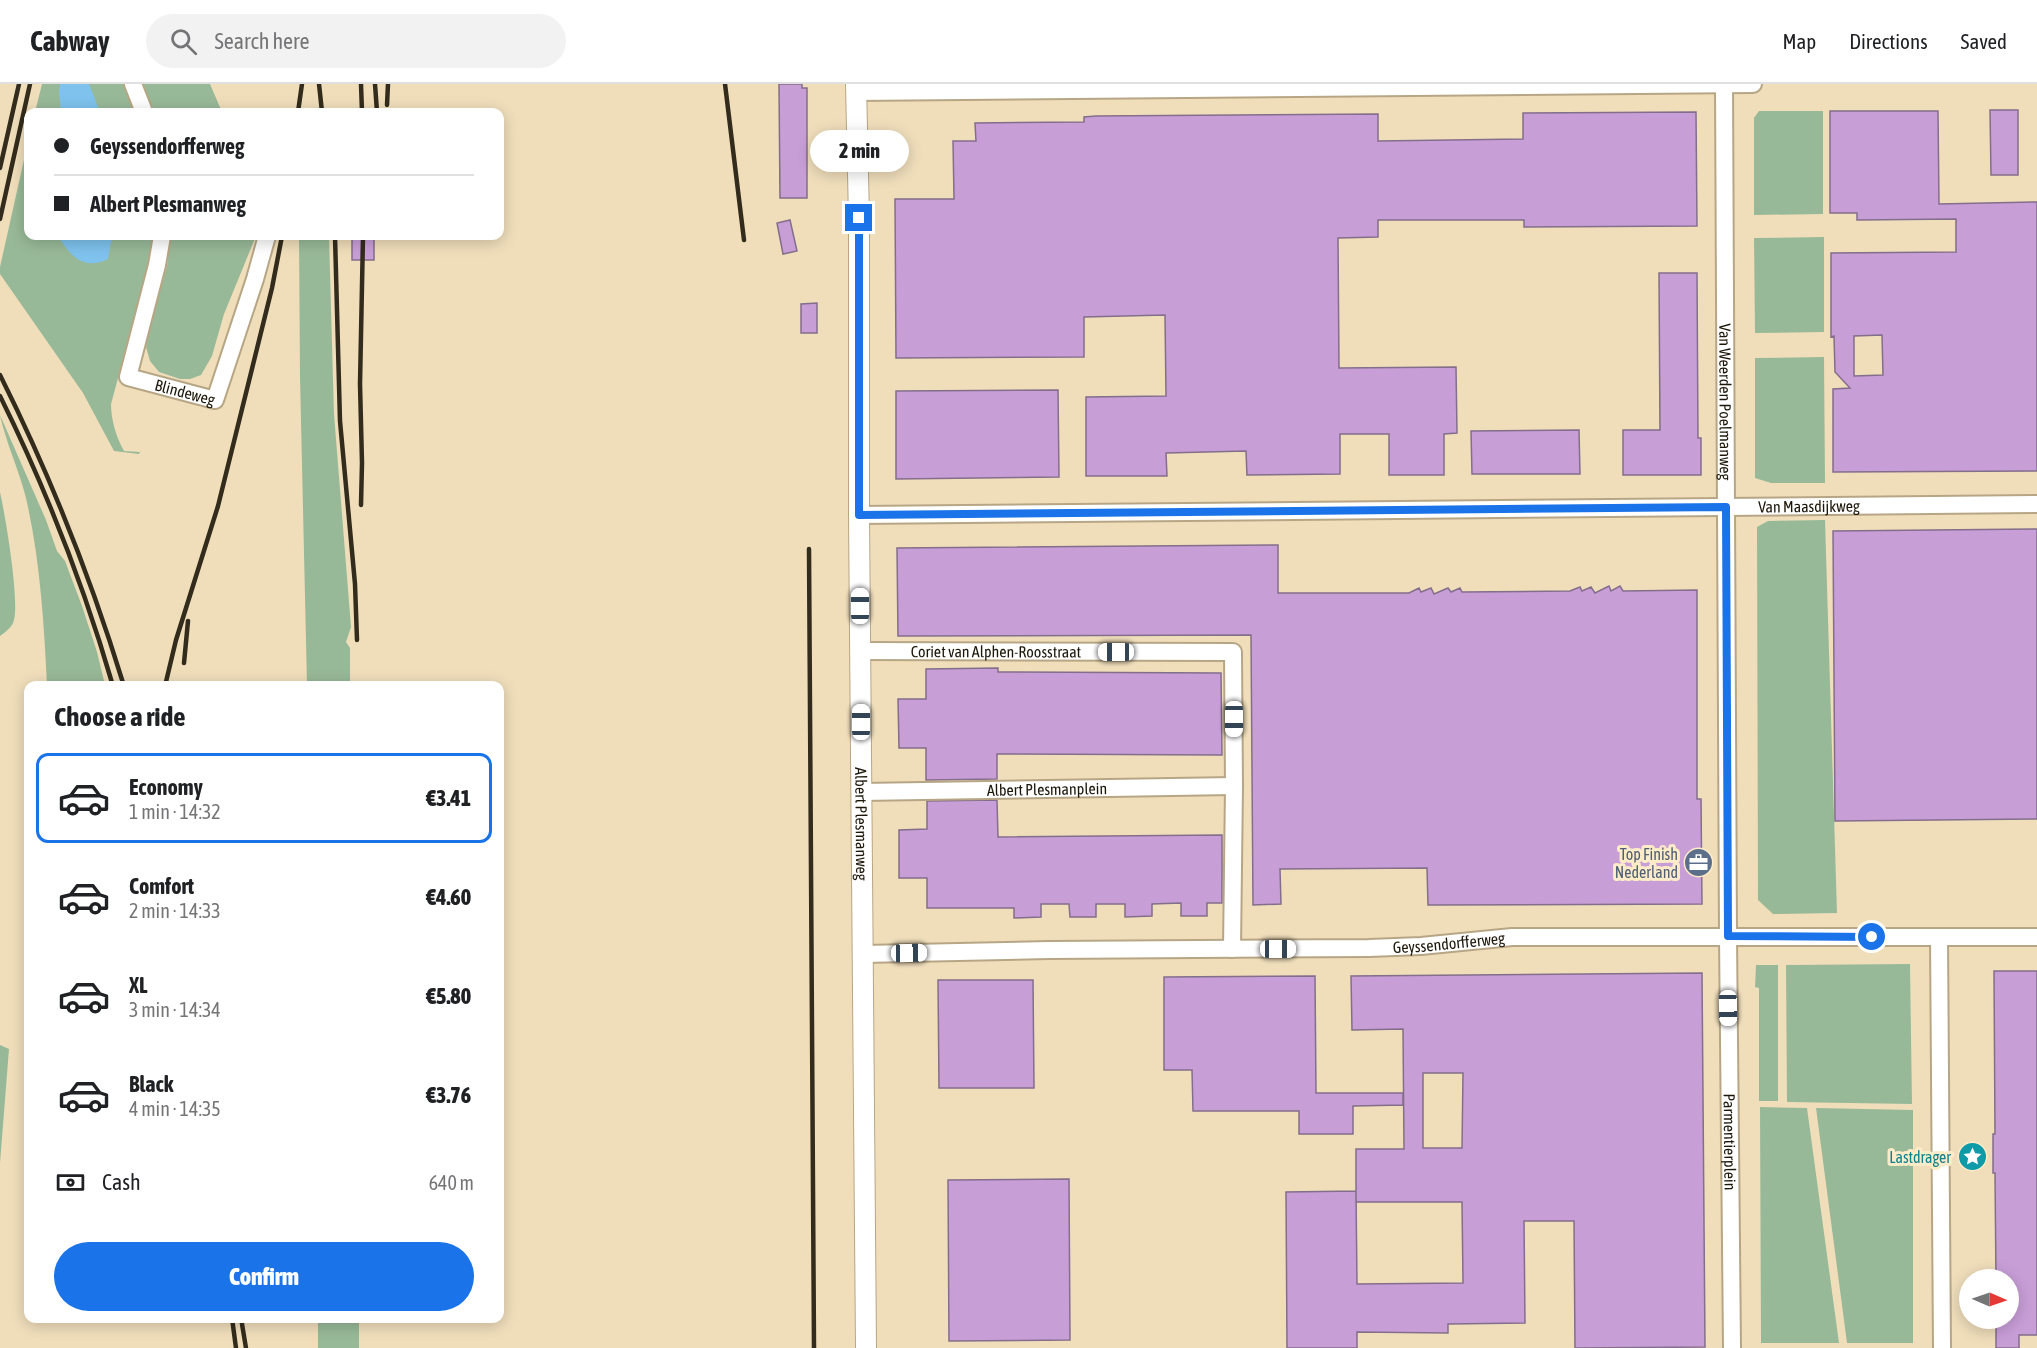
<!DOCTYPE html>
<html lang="en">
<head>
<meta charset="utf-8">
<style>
	body { margin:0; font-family:"Asap Condensed",sans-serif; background:#f2f2f2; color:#202124; height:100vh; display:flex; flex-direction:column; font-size:22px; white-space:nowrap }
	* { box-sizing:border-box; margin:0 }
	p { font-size:20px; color:#757577 }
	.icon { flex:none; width:33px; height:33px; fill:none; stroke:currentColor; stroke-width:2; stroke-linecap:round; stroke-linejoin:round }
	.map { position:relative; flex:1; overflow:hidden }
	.side { position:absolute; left:24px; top:597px; width:480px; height:642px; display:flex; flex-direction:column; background:#fff; border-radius:12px; box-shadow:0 3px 15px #0003 }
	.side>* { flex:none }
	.guide { position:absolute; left:24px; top:24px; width:480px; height:132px; border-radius:12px; box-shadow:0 3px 15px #0003; display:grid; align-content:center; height:132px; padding:0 30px; background:#fff }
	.needle { width:39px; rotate:92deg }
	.fabs { position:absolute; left:1959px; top:1185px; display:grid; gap:12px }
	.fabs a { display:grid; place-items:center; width:60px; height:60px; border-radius:50%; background:#fff; box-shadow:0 3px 15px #0003; font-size:30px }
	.end { position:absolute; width:27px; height:27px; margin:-14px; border:8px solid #1a73e8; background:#fff; box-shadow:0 0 0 3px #fff }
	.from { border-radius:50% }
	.bubble { position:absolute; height:42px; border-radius:21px; background:#fff; box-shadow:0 3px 15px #0003; font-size:20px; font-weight:800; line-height:42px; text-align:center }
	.car { position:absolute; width:18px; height:36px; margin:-18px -9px; border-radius:8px; box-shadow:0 0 4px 2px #0007; background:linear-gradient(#fff 24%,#345 0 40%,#fff 0 76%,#345 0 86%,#fff 0) }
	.guide b { display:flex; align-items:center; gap:21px; height:57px; font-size:22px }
	.guide b+b { border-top:2px solid #e0e0e0 }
	.guide i { width:15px; height:15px; background:#202124 }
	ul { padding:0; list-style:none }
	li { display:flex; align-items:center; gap:18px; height:90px; margin:0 12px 9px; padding:0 18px; border:3px solid transparent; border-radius:12px }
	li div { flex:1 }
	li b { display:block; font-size:22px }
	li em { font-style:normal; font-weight:800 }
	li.selected { border-color:#1a73e8 }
	li>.icon { width:54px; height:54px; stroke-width:1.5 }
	h2 { padding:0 30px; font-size:27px; line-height:72px }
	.pay { display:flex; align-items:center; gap:15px; height:66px; padding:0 30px; font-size:22px }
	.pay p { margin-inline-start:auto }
	.button { display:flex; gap:12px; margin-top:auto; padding:12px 30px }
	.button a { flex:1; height:69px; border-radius:36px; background:#1a73e8; color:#fff; font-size:24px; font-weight:800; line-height:69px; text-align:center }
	header { display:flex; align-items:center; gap:36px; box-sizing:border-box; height:84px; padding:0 30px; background:#fff; border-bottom:2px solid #e0e0e0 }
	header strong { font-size:28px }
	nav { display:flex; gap:33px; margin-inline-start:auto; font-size:21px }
	.search { width:420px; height:54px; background:#f2f2f2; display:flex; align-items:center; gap:15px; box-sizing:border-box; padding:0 21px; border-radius:33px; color:#757577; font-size:22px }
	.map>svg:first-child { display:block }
</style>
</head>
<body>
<header>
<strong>Cabway</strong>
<div class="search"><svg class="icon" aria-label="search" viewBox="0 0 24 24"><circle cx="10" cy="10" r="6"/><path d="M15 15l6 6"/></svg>Search here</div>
<nav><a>Map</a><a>Directions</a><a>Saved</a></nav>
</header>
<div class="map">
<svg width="2037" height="1264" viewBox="0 0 2037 1264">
	<rect width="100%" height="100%" fill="#f0debb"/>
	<path fill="#98b998" d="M42 0H124L135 28H35Z
		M142 0H210L222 28H153Z
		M1759 27H1823V130L1754 131V34Z
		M28 58V152H153L145 194 111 320C111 335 116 353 124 367L140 368 139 370 114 367 83 309 0 190V183Z
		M170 152H256L224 230 212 272 201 291 190 295H180L159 288 150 277 146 263 150 241 167 182Z
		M299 152H329L334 330 351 543 346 558 350 564V601H307L300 293Z
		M1824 153V248L1755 249 1754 154Z
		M1824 273 1825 399H1771L1755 394V274Z
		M0 331 46 436 57 467 65 477 82 522 97 568 105 601H47C44 539 40 475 26 414 19 386 6 359 0 331Z
		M0 408C5 430 21 522 13 539 11 544 4 549 0 552Z
		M1825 436 1837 829 1773 830 1758 816 1757 443 1768 437Z
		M1910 880 1912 1020 1787 1018 1786 881Z
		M1756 881H1778V1017H1759V904L1755 903Z
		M0 961 9 965 0 1079Z
		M1760 1023 1807 1024 1839 1259H1761Z
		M1816 1024 1913 1026V1259H1847Z
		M318 1235H359V1264H318Z"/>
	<path fill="#7ec2ed" d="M60 0H89L100 28H61L59 8Z
		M58 152H112L108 175C84 187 70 172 58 152Z"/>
	<path fill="#c89ed7" stroke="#836e8b" stroke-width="1.5" fill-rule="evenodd" d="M779 0H802V4H807V114H780Z
		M1990 26H2018V91H1991Z
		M1830 27H1938L1939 120 2037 118V387L1833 388V305L1850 304 1835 288 1834 252 1831 253V169L1956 168V135L1857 136V129H1830ZM1882 251 1883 291 1854 292V252Z
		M1696 28 1697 142 1524 143V136H1378V153L1338 154 1339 284 1456 283 1457 349 1444 350V391H1389V350H1340V390L1247 391 1246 367 1166 369 1167 392H1086V313L1166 312 1165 231 1084 233V273L896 274 895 115H954L953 57H976L975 39 1084 38V33L1096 32 1378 30V57L1523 55V29Z
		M790 136 797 167 783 170 777 139Z
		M352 152H374V176H352Z
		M1659 189H1697L1698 354H1701V391H1623V346H1660Z
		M817 219V249H801V220Z
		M1058 306 1059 393 896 395V307Z
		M1579 346 1580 390H1472L1471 347Z
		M2037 445V735L1835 737 1833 447Z
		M1278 461V509H1409L1419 504 1421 508 1431 504 1434 510 1448 504 1451 508 1460 504 1462 508 1570 507 1580 503 1582 507 1591 503 1595 509 1609 502 1611 507 1620 502 1623 507 1697 506V715H1701L1702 820 1428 821 1427 784 1280 785 1281 820 1253 821 1251 551 898 552 897 464Z
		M998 584V588L1221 589 1222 671 997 670V695L926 696V664H899L898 615H926V585Z
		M997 716 998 753 1222 751V819H1207V832H1181V819L1152 820V832L1125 833V820H1096V833H1070L1069 820H1041V833L1014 834V824H927V794H899V746L927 745V717Z
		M1994 887H2037V1251H2019V1264H1996V1234H2008V1196H1996L1995 1089H1993V1050H1995Z
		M1702 889 1705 1263 1575 1264 1574 1137H1524L1525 1239 1448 1240V1249L1357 1248V1264H1287L1286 1108 1356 1107 1357 1200 1463 1199 1462 1118H1356V1065H1404L1403 945 1352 946 1351 892ZM1423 989H1463L1462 1064H1423Z
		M1315 892 1316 1009H1403V1021L1353 1022V1050H1299V1027H1193L1192 986H1164V893Z
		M938 896H1033L1034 1004H939Z
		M1069 1095 1070 1256 949 1257 948 1096Z"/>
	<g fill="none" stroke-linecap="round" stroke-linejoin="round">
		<defs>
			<g id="minor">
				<path d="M133 0 144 28"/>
				<path id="s1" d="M1724 0 1728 852 1732 1264"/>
				<path d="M856 8 1753 0"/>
				<path id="s2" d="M162 152 157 181 128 293 215 316 255 195 267 152"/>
				<path id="s3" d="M859 431 2037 420"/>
				<path id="s4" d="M860 567 1233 568 1234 702 1232 865"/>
				<path id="s5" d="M861 708 1234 702"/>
				<path d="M1939 853 1942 1264"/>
				<path id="s6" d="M863 870 1049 866 1369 864 1421 862 1512 853H2037"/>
			</g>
			<g id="tertiary">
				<path id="s7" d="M856 0 859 134V431L866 1264"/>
			</g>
		</defs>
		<use href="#minor" stroke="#b7a685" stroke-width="20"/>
		<use href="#tertiary" stroke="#b7a685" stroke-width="22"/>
		<use href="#minor" stroke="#fff" stroke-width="16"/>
		<use href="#tertiary" stroke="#fff" stroke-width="20"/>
		<path stroke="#332c1c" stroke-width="4.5" d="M319 0 322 28
			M361 0 362 28
			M375 0 377 28
			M725 0 744 156
			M387 21 388 0
			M298 28 302 0
			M0 84 19 0
			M0 135 30 0
			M335 152 340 337 355 500 357 556
			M0 291C50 391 91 494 124 602
			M0 312C46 405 84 502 113 602
			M361 421 362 379 360 300 363 152
			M809 465 814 1264
			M184 579 188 537
			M165 602 176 556 218 422 272 204 282 152
			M232 1234 236 1264
			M241 1234 246 1264"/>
	</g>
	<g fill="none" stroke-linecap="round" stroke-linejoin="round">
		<path stroke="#1a73e8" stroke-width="8" d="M859 134V431L1726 423 1728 852 1872 853"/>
	</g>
	<defs>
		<symbol id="office-disc" viewBox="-11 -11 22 22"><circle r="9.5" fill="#5c6f8a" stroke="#feebc8"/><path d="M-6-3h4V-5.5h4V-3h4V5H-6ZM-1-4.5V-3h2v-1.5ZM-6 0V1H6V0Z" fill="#fff"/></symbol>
		<symbol id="sight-disc" viewBox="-11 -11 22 22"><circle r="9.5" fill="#0f9aa8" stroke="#feebc8"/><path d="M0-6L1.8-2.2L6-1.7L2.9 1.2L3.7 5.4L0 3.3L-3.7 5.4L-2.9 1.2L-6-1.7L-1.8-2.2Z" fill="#fff"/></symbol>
	</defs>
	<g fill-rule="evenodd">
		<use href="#office-disc" x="1682" y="762" width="33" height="33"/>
		<use href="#sight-disc" x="1956" y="1056" width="33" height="33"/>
	</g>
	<g text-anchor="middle" stroke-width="6" stroke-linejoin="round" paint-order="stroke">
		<g font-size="16" fill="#1d170a" stroke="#feebc8">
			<text dy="6" stroke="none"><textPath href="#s2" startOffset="204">Blindeweg</textPath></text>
			<text dy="6" stroke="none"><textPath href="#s1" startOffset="318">Van Weerden Poelmanweg</textPath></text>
			<text dy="6" stroke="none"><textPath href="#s3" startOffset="950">Van Maasdijkweg</textPath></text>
			<text dy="6" stroke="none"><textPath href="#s4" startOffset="136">Coriet van Alphen-Roosstraat</textPath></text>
			<text dy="6" stroke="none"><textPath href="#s5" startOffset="186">Albert Plesmanplein</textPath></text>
			<text dy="6" stroke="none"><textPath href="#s7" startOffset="740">Albert Plesmanweg</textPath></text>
			<text dy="6" stroke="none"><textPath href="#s6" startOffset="586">Geyssendorfferweg</textPath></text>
			<text dy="6" stroke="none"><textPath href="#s1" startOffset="1058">Parmentierplein</textPath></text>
		</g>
		<g font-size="16" fill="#4e5e75" stroke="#feebc8" text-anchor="end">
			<text x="1678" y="776">Top Finish<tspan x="1678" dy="18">Nederland</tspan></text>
		</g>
		<g font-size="16" fill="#0d838f" stroke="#feebc8" text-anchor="end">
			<text x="1951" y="1079">Lastdrager</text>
		</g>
	</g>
</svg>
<div class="fabs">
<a><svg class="needle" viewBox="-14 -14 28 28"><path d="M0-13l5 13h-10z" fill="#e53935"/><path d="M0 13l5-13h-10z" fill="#757577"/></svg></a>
</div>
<i class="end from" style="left:1872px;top:853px"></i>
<i class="end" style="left:859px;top:134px"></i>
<div class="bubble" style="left:810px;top:46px;width:99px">2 min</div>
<i class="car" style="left:860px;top:522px;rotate:0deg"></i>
<i class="car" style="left:1116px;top:568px;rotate:270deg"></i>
<i class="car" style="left:1234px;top:635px;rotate:180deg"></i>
<i class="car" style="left:861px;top:638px;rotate:0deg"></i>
<i class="car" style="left:1278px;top:865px;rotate:90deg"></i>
<i class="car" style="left:909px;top:869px;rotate:89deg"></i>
<i class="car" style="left:1728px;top:924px;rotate:179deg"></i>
<div class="guide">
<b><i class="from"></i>Geyssendorfferweg</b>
<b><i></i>Albert Plesmanweg</b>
</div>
<section class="side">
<h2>Choose a ride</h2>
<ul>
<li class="selected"><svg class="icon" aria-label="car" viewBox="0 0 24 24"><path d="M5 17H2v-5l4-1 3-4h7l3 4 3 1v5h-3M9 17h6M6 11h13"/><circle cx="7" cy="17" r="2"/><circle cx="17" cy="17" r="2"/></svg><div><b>Economy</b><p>1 min · 14:32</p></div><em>€3.41</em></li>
<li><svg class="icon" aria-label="car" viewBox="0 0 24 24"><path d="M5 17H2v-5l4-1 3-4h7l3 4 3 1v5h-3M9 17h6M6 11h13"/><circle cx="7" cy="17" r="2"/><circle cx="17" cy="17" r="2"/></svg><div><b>Comfort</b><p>2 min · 14:33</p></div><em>€4.60</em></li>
<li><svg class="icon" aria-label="car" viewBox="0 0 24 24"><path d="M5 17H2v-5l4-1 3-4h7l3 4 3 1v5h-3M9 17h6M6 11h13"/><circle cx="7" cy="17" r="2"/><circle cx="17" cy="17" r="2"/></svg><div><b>XL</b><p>3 min · 14:34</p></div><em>€5.80</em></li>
<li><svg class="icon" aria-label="car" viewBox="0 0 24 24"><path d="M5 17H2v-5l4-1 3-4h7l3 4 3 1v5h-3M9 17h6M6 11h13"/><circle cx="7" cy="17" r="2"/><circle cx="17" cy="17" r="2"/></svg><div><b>Black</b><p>4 min · 14:35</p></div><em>€3.76</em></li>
</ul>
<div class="pay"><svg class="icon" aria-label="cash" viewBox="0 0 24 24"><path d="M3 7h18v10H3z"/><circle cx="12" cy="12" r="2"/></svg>Cash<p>640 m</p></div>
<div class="button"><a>Confirm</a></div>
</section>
</div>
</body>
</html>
